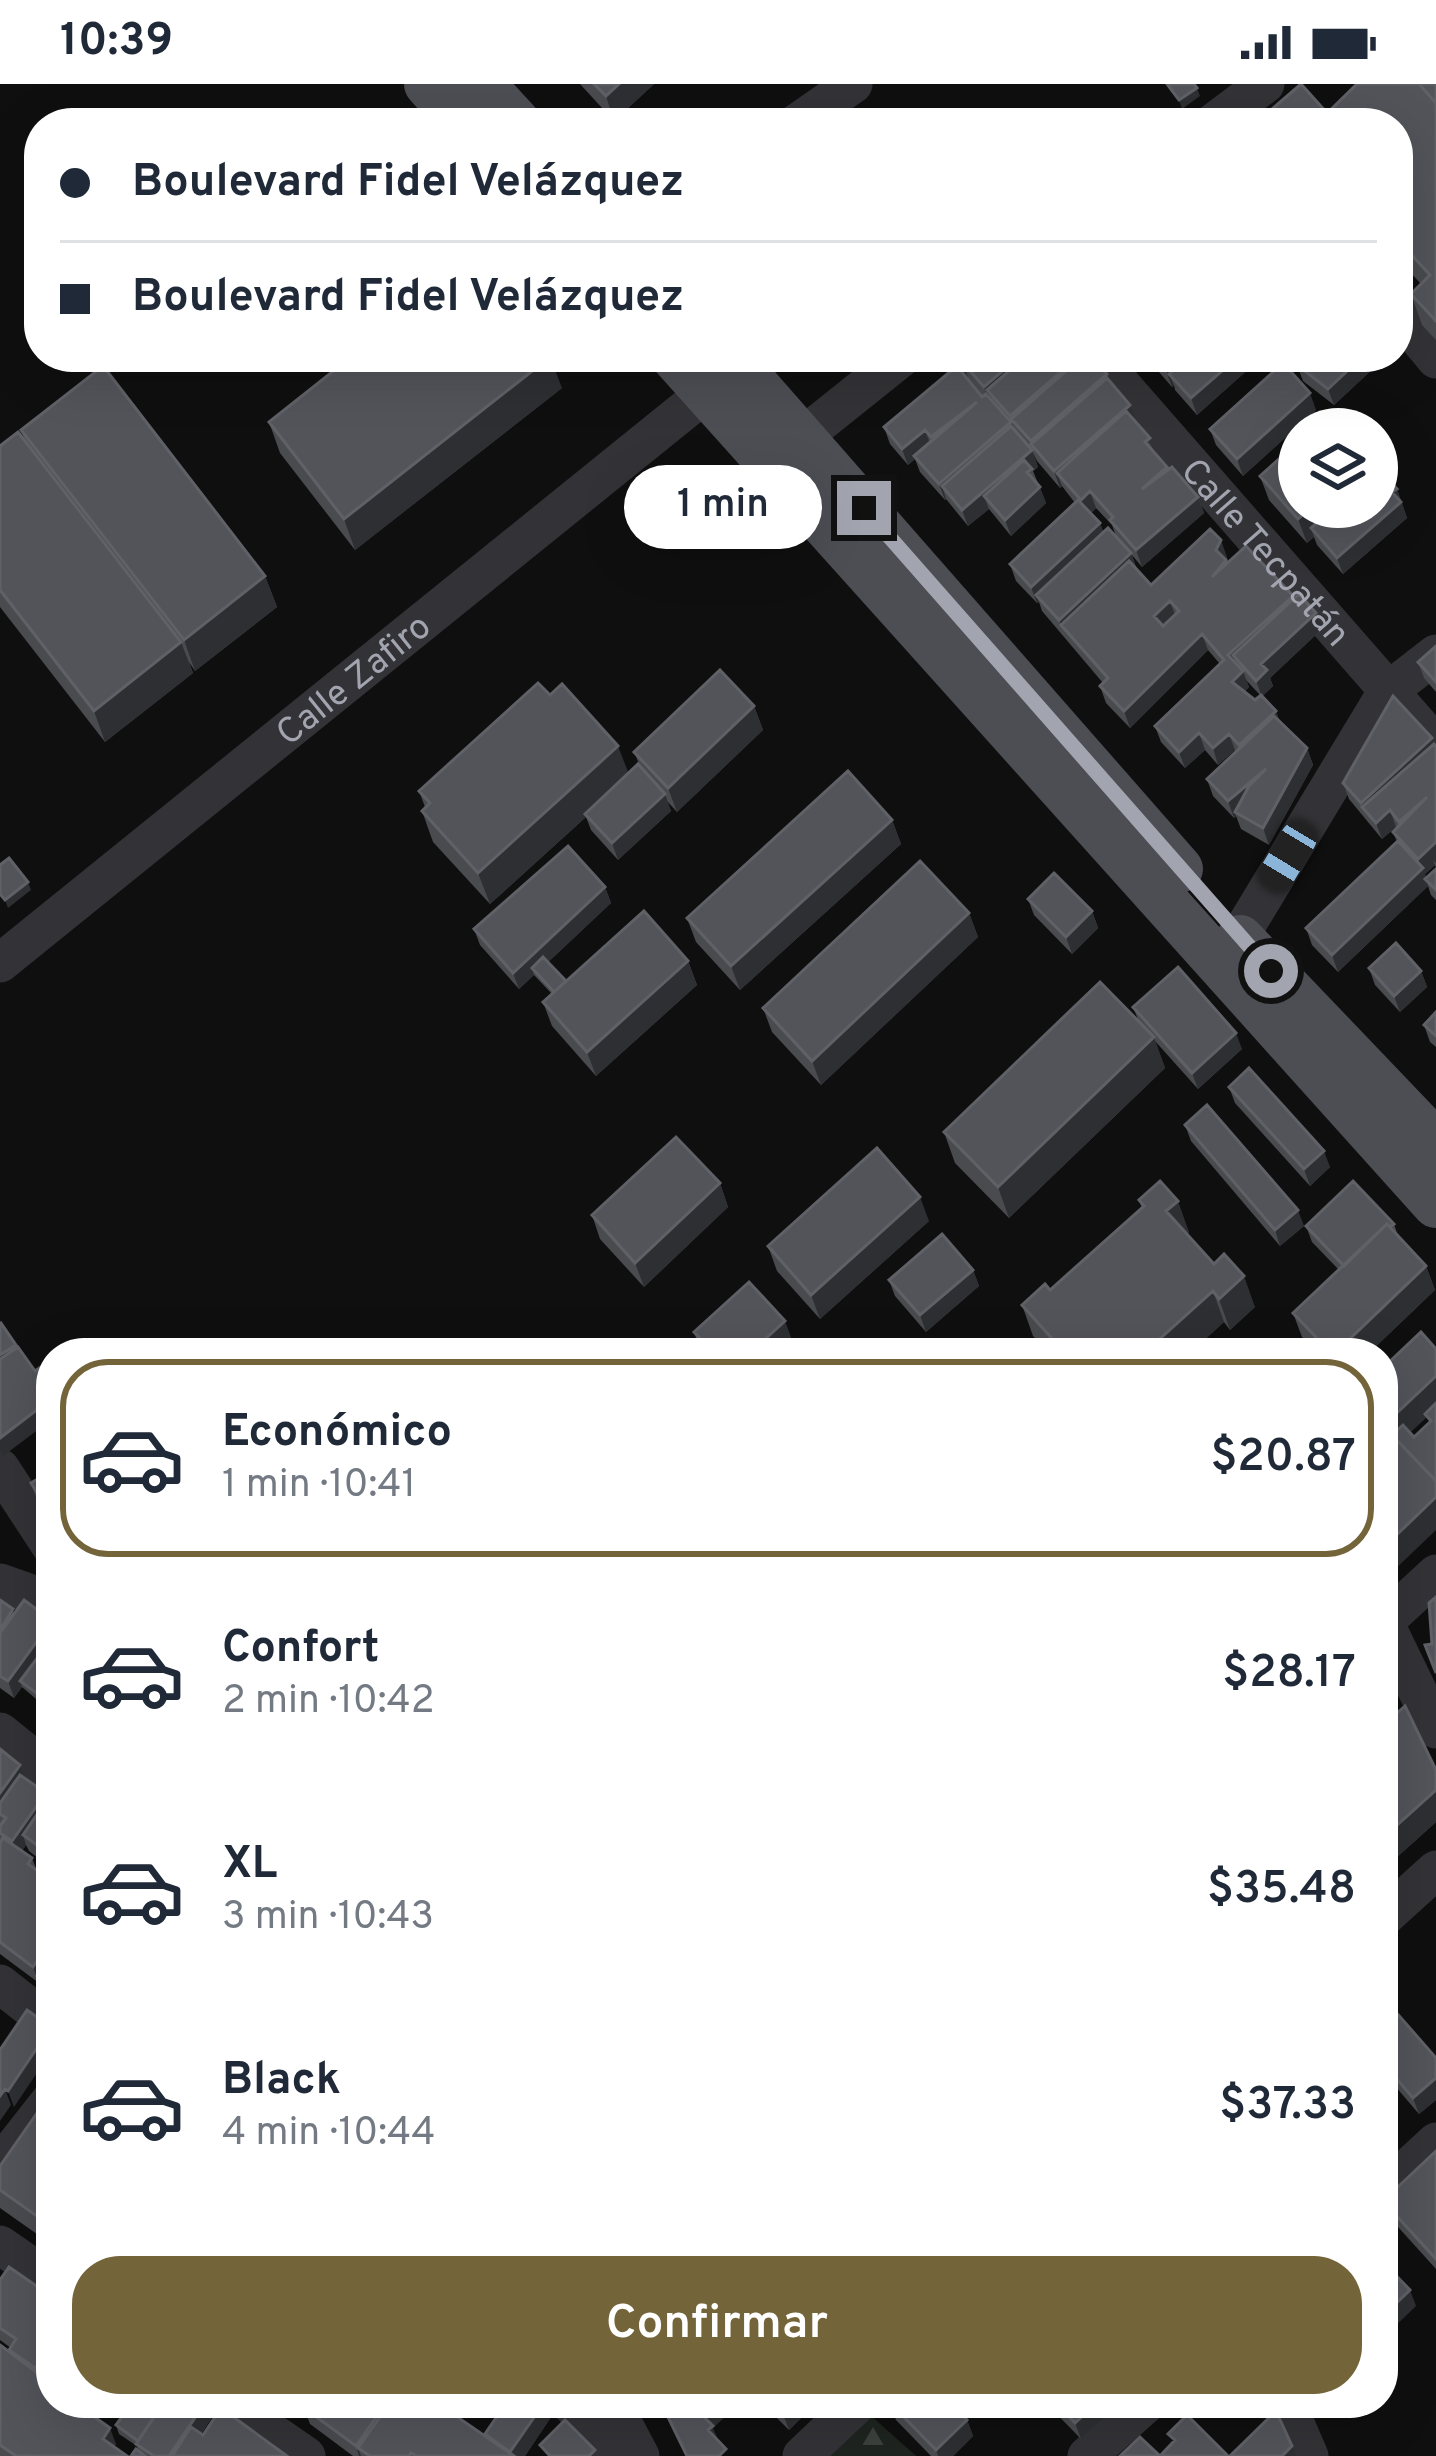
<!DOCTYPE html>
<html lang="es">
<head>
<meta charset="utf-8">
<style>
	body { margin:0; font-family:Overpass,sans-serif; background:#f2f2f3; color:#1f2937; height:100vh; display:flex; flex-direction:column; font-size:45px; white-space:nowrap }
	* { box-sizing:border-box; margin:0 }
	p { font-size:39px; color:#747a83 }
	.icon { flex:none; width:66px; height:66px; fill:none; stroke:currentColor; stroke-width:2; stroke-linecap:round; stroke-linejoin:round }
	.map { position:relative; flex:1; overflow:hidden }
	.drawer { position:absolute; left:36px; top:1254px; width:1362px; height:1080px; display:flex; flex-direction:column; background:#fff; border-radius:48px; box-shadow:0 12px 48px #0002 }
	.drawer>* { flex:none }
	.banner { position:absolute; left:24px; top:24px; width:1389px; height:264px; border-radius:48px; box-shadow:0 12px 48px #0002; display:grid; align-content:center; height:264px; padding:0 36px; background:#fff }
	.controls { position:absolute; left:1278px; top:324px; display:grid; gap:24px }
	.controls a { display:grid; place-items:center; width:120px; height:120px; border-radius:50%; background:#fff; box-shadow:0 12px 48px #0002; font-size:60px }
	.end { position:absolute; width:54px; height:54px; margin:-27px; border:15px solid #a2a5b0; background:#111; box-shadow:0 0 0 6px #111 }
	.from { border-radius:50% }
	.bubble { position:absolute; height:84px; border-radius:42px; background:#fff; box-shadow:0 12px 48px #0002; font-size:39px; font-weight:600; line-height:84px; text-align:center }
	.car { position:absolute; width:36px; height:72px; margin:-36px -18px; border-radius:15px; box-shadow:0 0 9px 3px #0007; background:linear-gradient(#222 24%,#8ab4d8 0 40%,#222 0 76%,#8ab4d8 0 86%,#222 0) }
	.banner b { display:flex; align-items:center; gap:42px; height:114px; font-size:45px }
	.banner b+b { border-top:3px solid #e0e1e3 }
	.banner i { width:30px; height:30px; background:#1f2937 }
	ul { padding:21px 0 0; list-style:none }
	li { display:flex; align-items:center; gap:36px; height:198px; margin:0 24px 18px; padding:0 12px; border:6px solid transparent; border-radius:48px }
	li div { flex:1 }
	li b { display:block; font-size:45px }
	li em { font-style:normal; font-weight:600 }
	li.active { border-color:#746439 }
	li>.icon { width:108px; height:108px; stroke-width:1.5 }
	.action { display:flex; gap:24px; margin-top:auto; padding:24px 36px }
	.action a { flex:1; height:138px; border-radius:48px; background:#746439; color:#fff; font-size:48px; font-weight:600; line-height:138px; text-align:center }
	.status { display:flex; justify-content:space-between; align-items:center; height:84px; padding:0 60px; background:#fff; direction:ltr }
	.status svg { height:33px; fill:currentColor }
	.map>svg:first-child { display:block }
</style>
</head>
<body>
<div class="status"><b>10:39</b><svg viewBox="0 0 49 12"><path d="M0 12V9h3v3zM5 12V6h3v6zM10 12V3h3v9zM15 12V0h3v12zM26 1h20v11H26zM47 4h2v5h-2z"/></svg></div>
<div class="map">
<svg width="1436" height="2372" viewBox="0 0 1436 2372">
	<defs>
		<pattern id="forest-firs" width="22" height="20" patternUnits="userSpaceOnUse" patternTransform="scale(3)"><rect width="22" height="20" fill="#1e241f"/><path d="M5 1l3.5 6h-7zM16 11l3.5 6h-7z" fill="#3c413d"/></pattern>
	</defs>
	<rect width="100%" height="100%" fill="#0f0f10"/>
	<path fill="url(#forest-firs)" d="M870 2331 916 2372H825Z"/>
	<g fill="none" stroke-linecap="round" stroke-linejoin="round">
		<g stroke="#333337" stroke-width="39">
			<path d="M797 39 853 0"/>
			<path d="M1213 39 1265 0"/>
			<path d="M1398 229 1436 275"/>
			<path id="s1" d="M1097 273 1436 661"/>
			<path d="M802 353 902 273"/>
			<path d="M1239 853 1387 608 1436 570"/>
			<path id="s2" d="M0 879 707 308"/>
			<path d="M0 1384 51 1462"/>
			<path d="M0 1499 51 1517"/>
			<path d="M1384 1538 1436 1645"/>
			<path d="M1383 1539 1436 1490"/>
			<path d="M0 1648 51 1689"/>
			<path d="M1383 1834 1436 1786"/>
			<path d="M0 1900 51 1940"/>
			<path d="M0 2081 51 2016"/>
			<path d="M1383 2107 1436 2058"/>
			<path d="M0 2161 51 2196"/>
			<path d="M229 2319 306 2372"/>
			<path d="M569 2319 578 2327 604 2372"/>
			<path d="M612 2319 640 2372"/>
			<path d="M1286 2319 1309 2372"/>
			<path d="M802 2372 858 2319"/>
			<path d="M1087 2372 1147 2319"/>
		</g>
		<path stroke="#4d4e54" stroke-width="48" d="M428 0 463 39
			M481 0 517 39
			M675 273 1436 1120
			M730 273 1179 785
			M1240 855 1436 1060"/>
	</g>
	<path fill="#4a4b4f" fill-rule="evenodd" d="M580 0H654L614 37Z
		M1436 0V256L1422 241 1411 210 1421 200 1409 187 1398 196V39H1267L1264 32 1327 29Z
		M937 273H1073L1076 278 1110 297 1156 370 1168 386 1198 413 1204 429 1142 483 1132 471 1137 486 1151 501 1227 473V479L1293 512 1322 545 1270 594 1273 602 1262 612 1276 627 1279 637 1307 664 1313 681 1269 761 1241 745 1236 732 1234 734 1213 712 1207 695 1236 668 1235 666 1218 681 1205 666 1185 684 1161 658 1155 642 1220 580 1208 566 1130 644 1106 619 1100 602 1103 599 1042 527 1039 518 1037 519 1016 497 1010 480 1075 419 1062 402 1060 404 1037 377 1033 369 1038 383 1033 387 1046 419 1011 452 989 425 968 442 946 415 945 416 920 388 915 375 908 381 890 360 884 343 950 288ZM1096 424 1112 441 1116 452 1103 448 1100 439 1091 429ZM1246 596 1260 611 1255 616 1244 608 1249 603Z
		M1146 273H1262L1197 331 1175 306 1174 301 1172 303Z
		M1297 281H1377L1334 321 1303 297Z
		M562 304 355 466 280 369 269 338Z
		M1316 326 1243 392 1216 361 1210 345Z
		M21 346 265 492 277 523 195 587 189 578 193 589 105 658 0 523V362L26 359Z
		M1260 392 1397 405 1407 434 1343 490 1317 461 1314 453 1307 459 1269 416Z
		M1436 562V608L1424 594 1418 578Z
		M754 622 763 646 677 728 667 717 671 727 618 776 591 746 586 733 490 820 433 758 422 727 425 723 419 707 628 689 640 682 634 668Z
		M1434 660 1436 662V784L1435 781 1425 790 1426 794 1436 785V816L1431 811 1428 802 1338 888 1312 861 1306 844 1397 758 1393 748 1396 743 1382 755 1349 715 1343 699Z
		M892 736 901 760 740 906 696 858 687 834Z
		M605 803 611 819 548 878 566 897 688 877 697 901 596 992 552 942 543 918 552 910 534 891 519 905 480 861 474 845Z
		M1028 815 1092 827 1098 844 1072 870 1034 831Z
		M969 829 978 853 821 1001 772 948 763 924Z
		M1369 884 1421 887 1427 903 1400 928 1375 901Z
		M1133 923 1242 965 1198 1005 1155 957 1165 984 1009 1134 955 1079 944 1048 1139 938Z
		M1436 928V963L1430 958 1424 941Z
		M1229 1003 1330 1083 1310 1102 1235 1019Z
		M1185 1041 1304 1142 1280 1162 1191 1057Z
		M720 1099 728 1123 644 1203 600 1155 592 1131Z
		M1139 1116 1189 1148 1187 1150 1255 1223 1230 1246 1224 1238 1190 1269H1048L1033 1252 1022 1221 1050 1206 1142 1124Z
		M929 1137 820 1235 777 1187 768 1162Z
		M1394 1140 1398 1152 1426 1182 1435 1206 1369 1269H1317L1302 1253 1293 1229 1339 1186 1312 1158 1306 1142Z
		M973 1186 979 1202 926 1248 895 1212 889 1196Z
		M694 1248 791 1253 774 1269H704L700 1265Z
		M51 1387V1438L37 1416 31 1399Z
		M0 1516 15 1529 51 1536V1607L42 1620 22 1603 14 1614 0 1604Z
		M1383 1584 1391 1614 1389 1631 1436 1686V1738L1395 1775 1383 1762Z
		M0 1665 25 1695 48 1715 51 1710V1794L44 1790 38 1774 29 1767 26 1761 22 1767 32 1774 37 1787 51 1797V1908L0 1870Z
		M1383 1935 1436 1974V2016L1419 2030 1383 1988Z
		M51 2017V2160L0 2124V2082Z
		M1436 2067V2185L1389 2133 1383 2116Z
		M0 2196 48 2210 51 2205V2292L49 2290 45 2295 51 2319H105L95 2333 116 2360 114 2363 127 2372H0V2261L10 2268 11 2264 0 2256Z
		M164 2319H217L218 2324 201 2350 287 2372H131L138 2367 137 2362 119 2350 116 2341 159 2325Z
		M482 2319H546L551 2333 525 2372H353L310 2340 304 2324 486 2353 497 2333 484 2325Z
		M762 2319H816L789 2346Z
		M890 2319 967 2336 973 2352 953 2372H931L896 2336Z
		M1046 2319H1113L1115 2324 1081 2355Z"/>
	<path fill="#2e2f32" d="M619 0H654L614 37 606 12Z
		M1197 4 1200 12 1182 25 1179 16Z
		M1398 158 1409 187 1398 196Z
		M550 273 562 304 355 466 344 435Z
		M815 273H829L818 281Z
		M966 273H990L963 279 968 293 961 300 955 283Z
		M1019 273H1044L987 306 992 318 990 320 984 303Z
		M1181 273H1206L1169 290 1174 301 1172 303 1166 287Z
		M1238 273H1262L1197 331 1191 314Z
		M1362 273H1374L1377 281 1334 321 1328 305Z
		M1075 276 1081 292 1011 335 1016 349 1010 332Z
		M1107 290 1113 307 1033 363 1031 357Z
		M1310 309 1316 326 1243 392 1237 375Z
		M1130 321 1136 337 1057 389 1062 402 1060 404 1054 387Z
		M1011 338 1017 354 942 402 946 415 945 416 939 400Z
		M925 346 931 362 908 381 902 365Z
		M1032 366 1038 383 984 412 989 425 968 442 962 426Z
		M1040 403 1046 419 1011 452 1005 436Z
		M1397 405 1407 434 1343 490 1337 474Z
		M1090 407 1096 424 1087 432 1081 416Z
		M1198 413 1204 429 1142 483 1136 466Z
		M1312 423H1347L1311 444 1314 453 1307 459 1298 435Z
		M1100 439 1106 455 1036 511 1039 518 1037 519 1031 503Z
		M1221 456 1227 473 1225 477 1232 493 1218 509 1216 466Z
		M1131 469 1137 486 1062 542 1059 536Z
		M265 492 277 523 195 587 184 556Z
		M1293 512 1299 529 1233 571 1237 584 1228 571Z
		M1170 517 1176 534 1160 548 1154 532Z
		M1316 529 1322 545 1270 594 1273 602 1262 613 1256 597 1261 580Z
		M1202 550 1208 566 1130 644 1124 627Z
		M181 558 193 589 105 658 94 627Z
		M1243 587 1249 603 1238 614 1232 598Z
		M754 622 763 646 677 728 668 704Z
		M1276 627 1282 643 1245 677 1239 661Z
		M1199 649 1205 666 1185 684 1179 668Z
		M1229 650 1235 666 1218 681 1213 664Z
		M1432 654 1436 666 1363 724 1361 719Z
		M618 662 630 693 490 820 478 789Z
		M1307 664 1313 681 1269 761 1263 744Z
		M1266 685 1235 728 1236 732 1234 734 1228 717Z
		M665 710 671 727 618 776 612 759Z
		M1390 726 1396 743 1382 755 1376 739Z
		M892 736 901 760 740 906 731 882Z
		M1436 758V779L1433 776 1435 781 1425 790 1428 802 1338 888 1332 871 1422 786 1418 775Z
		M28 798 31 806 8 824 5 816Z
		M605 803 611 819 537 889 532 884 534 891 519 905 513 889Z
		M1092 827 1098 844 1072 870 1066 853Z
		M969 829 978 853 821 1001 812 977Z
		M688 877 697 901 596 992 587 968Z
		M1421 887 1427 903 1400 928 1394 912Z
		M1236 949 1242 965 1198 1005 1192 989Z
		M1154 953 1165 984 1009 1134 998 1103Z
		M1324 1067 1330 1083 1310 1102 1304 1085Z
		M720 1099 728 1123 644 1203 635 1179Z
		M920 1113 929 1137 820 1235 811 1211Z
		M1178 1117 1189 1148 1178 1158 1166 1127Z
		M1298 1126 1304 1142 1280 1162 1275 1146Z
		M1426 1182 1435 1206 1369 1269H1335Z
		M973 1186 979 1202 926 1248 920 1231Z
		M1244 1192 1255 1223 1230 1246 1219 1215Z
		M1213 1207 1224 1238 1190 1269H1144Z
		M785 1237 791 1253 774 1269H750Z
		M1436 1292V1324L1425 1330 1426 1334 1383 1374V1342Z
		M51 1315V1336L3 1372 0 1364V1354Z
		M1436 1413V1446L1389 1491 1383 1475V1464Z
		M51 1538V1563L20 1597 22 1603 14 1614 8 1597Z
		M1383 1584 1391 1614 1387 1647 1383 1635Z
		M51 1595V1607L42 1620 39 1611Z
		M20 1681 26 1697 0 1730V1709Z
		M1436 1706V1738L1395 1775 1386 1751Z
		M46 1709 51 1724 23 1751 26 1761 18 1773 12 1757Z
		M51 1858V1883L37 1892 39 1899 33 1883Z
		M51 1943V1968L14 2023 8 2007Z
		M1436 1994V2016L1419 2030 1413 2014Z
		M5 2005 11 2021 0 2037V2012Z
		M1410 2206 1416 2222 1383 2254V2232Z
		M43 2274 49 2290 41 2301 35 2284Z
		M87 2319H105L89 2341 83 2325Z
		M205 2319H217L218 2324 186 2372H169Z
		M386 2319H404L358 2364 361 2372H359L356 2362Z
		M544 2319H546L551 2333 525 2372H512L510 2368Z
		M717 2319H740L713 2344 719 2358 714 2363 703 2332Z
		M793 2319H816L789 2346 783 2330Z
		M1097 2319H1113L1115 2324 1081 2355 1075 2339Z
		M967 2336 973 2352 953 2372H938L936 2366Z
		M110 2344 116 2360 109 2371 103 2355Z
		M1292 2362 1296 2372H1282Z"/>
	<path fill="#53545a" stroke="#606167" stroke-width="3" fill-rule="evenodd" d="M594 0H619L606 12Z
		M1167 0H1194L1197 4 1179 16Z
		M1301 0 1327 29 1317 39H1270L1264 32Z
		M1357 0H1419L1436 19V237L1411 210 1430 191 1398 156V39H1317Z
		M1419 0H1436V19Z
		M865 31 871 39H853Z
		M351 273H550L344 435 269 338Z
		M946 273H966L955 283Z
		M969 273H1019L984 303 963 279Z
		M1025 273H1073L1075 276 1010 332 987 306Z
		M1082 273H1092L1107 290 1031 357 1011 335Z
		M1154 273H1181L1166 287Z
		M1188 273H1238L1191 314 1169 290Z
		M1306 273H1362L1328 305 1297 281Z
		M1283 279 1310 309 1237 375 1210 345Z
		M103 282 265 492 184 556 21 346Z
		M957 282 982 313 986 310 1011 338 939 400 914 372 977 318 931 353 925 346 902 365 884 343Z
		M1107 294 1130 321 1054 387 1031 360Z
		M1126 327 1150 354 1145 358 1167 383 1142 405 1172 383 1198 413 1136 466 1110 436 1113 433 1090 407 1081 416 1057 389Z
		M1330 329 1344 345H1312Z
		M1011 342 1032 366 962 426 942 402Z
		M18 348 181 558 94 627 0 506V362Z
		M1299 357V423H1312L1298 435 1260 392Z
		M1024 376 1032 385 1027 388 1040 403 1005 436 984 412Z
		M1378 384 1397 405 1392 408 1401 418 1337 474 1311 444 1335 423H1377Z
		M1078 416 1100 439 1031 503 1010 480Z
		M1108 444 1131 469 1059 536 1036 511Z
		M1210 445 1221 456 1216 466 1226 476 1212 493 1246 462 1293 512 1228 571 1243 587 1232 598 1255 616 1261 611 1276 627 1239 661 1229 650 1213 664 1199 649 1179 668 1155 642 1224 576 1202 550 1124 627 1100 602 1108 594 1061 541 1129 477 1151 501ZM1170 517 1179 527 1163 542 1154 532Z
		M1299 510 1316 529 1261 580 1267 586 1256 597 1233 571Z
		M1436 562V598L1418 578Z
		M720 586 754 622 668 704 634 668Z
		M538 599 550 611 562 600 618 662 478 789 422 727 430 719 419 707Z
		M1393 612 1432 654 1361 719 1343 699Z
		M1274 632 1307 664 1263 744 1235 728 1249 702 1266 685 1228 717 1207 695Z
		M1434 660 1436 662V758L1418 775 1393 748 1427 713 1399 738 1390 726 1376 739 1362 723Z
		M638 680 665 710 612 759 585 730Z
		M848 687 892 736 731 882 687 834Z
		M1398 757 1423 784 1332 871 1306 844Z
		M568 762 605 803 513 889 474 845Z
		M9 774 28 798 5 816 0 810V781Z
		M920 777 969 829 812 977 763 924Z
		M1436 785V806L1425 795Z
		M1054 789 1092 827 1066 853 1028 815Z
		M644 827 688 877 587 968 543 918Z
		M1396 859 1421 887 1394 912 1369 884Z
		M543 873 566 897 554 908 532 884Z
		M1178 883 1236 949 1192 989 1133 923Z
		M1100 898 1154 953 998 1103 944 1048Z
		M1436 928V952L1424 941Z
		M1249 984 1324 1067 1304 1085 1229 1003Z
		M1207 1021 1298 1126 1275 1146 1185 1041Z
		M676 1053 720 1099 635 1179 592 1131Z
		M877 1064 920 1113 811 1211 768 1162Z
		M1160 1097 1178 1117 1166 1127 1214 1180 1224 1170 1244 1192 1219 1215 1213 1207 1144 1269H1065L1022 1221 1045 1200 1050 1206 1144 1122 1139 1116Z
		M1353 1097 1394 1140 1390 1143 1387 1140 1344 1182 1306 1142Z
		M1387 1140 1426 1182 1335 1269H1331L1293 1229Z
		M942 1150 973 1186 920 1231 889 1196Z
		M749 1198 785 1237 750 1269H714L694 1248Z
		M1 1239 16 1261 0 1271V1240Z
		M1421 1248 1436 1265V1292L1383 1342V1279L1385 1282Z
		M865 1262 871 1269H857Z
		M18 1263 35 1287 51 1276V1315L0 1354V1275Z
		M1436 1319V1397L1392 1351 1403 1341 1414 1353 1431 1337 1425 1330Z
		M1387 1346 1436 1397V1413L1383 1464V1350Z
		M51 1387V1431L31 1399Z
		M1436 1513V1589L1425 1561 1432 1560 1429 1519Z
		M0 1516 13 1525 0 1546Z
		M24 1516 51 1536V1538L8 1597 0 1592V1549Z
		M47 1561 51 1564V1595L39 1611 20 1597Z
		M1405 1622 1436 1686V1706L1386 1751 1383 1747V1642Z
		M1383 1630 1394 1632 1383 1642Z
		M0 1665 20 1681 0 1709Z
		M20 1691 46 1709 12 1757 0 1749V1742L6 1734 0 1730V1719Z
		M51 1710V1781L38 1774 44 1766 23 1751Z
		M3 1754 32 1774 28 1780 51 1797V1858L33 1883 0 1858V1759Z
		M51 1872V1902L37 1892Z
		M27 1926 51 1943 8 2007 5 2005 0 2012V1966Z
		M1394 1926 1436 1974V1994L1413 2014 1383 1979V1935Z
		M51 2017V2039L41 2032Z
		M37 2029 51 2039V2142L0 2106V2082Z
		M1436 2067V2175L1383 2117Z
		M1383 2178 1410 2206 1383 2232Z
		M9 2183 48 2210 51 2205V2280L43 2274 35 2284 9 2266 16 2255 0 2244V2196Z
		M0 2261 51 2299V2319H87L83 2325 110 2344 103 2355 127 2372H16L0 2361Z
		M132 2319H150L159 2325 138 2357 116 2341Z
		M164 2319H205L169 2372H154L136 2360Z
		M307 2319H386L356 2362 304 2324Z
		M390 2319H437L514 2372H416L411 2369 409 2372H370L358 2364Z
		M493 2319H544L510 2368 485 2350 502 2325Z
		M680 2319H717L703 2332 713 2342 708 2346 726 2365 719 2372H687L667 2331Z
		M772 2319H793L783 2330Z
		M890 2319H951L967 2336 936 2366Z
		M1056 2319H1097L1075 2339Z
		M221 2324 287 2372H172L191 2343 203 2351Z
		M1276 2327 1292 2362 1282 2372H1230Z
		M1187 2331 1227 2371 1226 2372H1160L1175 2356 1168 2350Z
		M565 2336 595 2366 589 2372H550L540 2361Z
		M1140 2353 1160 2372H1120Z
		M136 2365 145 2372H131Z"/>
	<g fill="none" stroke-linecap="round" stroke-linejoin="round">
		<path stroke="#a2a5b0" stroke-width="15" d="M864 424 1271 887"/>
	</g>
	<g text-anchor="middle" stroke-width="9" stroke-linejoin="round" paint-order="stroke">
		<g font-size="36" fill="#a2a5b0" stroke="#0a0a0b">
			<text dy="13" stroke="none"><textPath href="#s1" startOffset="258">Calle Tecpatán</textPath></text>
			<text dy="13" stroke="none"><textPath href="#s2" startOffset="453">Calle Zafiro</textPath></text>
		</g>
	</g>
</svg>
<div class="controls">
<a><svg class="icon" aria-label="layers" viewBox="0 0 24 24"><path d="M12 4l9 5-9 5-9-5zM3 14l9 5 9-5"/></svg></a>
</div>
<i class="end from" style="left:1271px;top:887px"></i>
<i class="end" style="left:864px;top:424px"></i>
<div class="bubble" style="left:624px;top:381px;width:198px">1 min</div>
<i class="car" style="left:1288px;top:772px;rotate:211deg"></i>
<div class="banner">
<b><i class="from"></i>Boulevard Fidel Velázquez</b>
<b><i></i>Boulevard Fidel Velázquez</b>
</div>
<section class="drawer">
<ul>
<li class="active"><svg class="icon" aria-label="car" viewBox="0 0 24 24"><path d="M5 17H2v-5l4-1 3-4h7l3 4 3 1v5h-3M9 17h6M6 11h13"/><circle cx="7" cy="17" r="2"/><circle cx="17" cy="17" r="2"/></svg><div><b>Económico</b><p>1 min · 10:41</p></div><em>$20.87</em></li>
<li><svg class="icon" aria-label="car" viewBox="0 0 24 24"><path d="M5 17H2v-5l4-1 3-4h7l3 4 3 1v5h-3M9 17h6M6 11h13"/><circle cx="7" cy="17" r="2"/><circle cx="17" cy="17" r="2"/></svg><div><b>Confort</b><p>2 min · 10:42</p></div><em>$28.17</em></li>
<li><svg class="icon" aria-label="car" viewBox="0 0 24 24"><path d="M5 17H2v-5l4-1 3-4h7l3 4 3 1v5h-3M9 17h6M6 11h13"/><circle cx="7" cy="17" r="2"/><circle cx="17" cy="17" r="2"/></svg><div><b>XL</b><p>3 min · 10:43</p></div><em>$35.48</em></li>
<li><svg class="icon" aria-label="car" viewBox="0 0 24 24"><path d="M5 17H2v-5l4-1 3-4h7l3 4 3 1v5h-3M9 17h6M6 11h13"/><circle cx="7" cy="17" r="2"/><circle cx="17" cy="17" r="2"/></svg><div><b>Black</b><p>4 min · 10:44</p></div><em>$37.33</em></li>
</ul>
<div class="action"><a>Confirmar</a></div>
</section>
</div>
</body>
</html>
